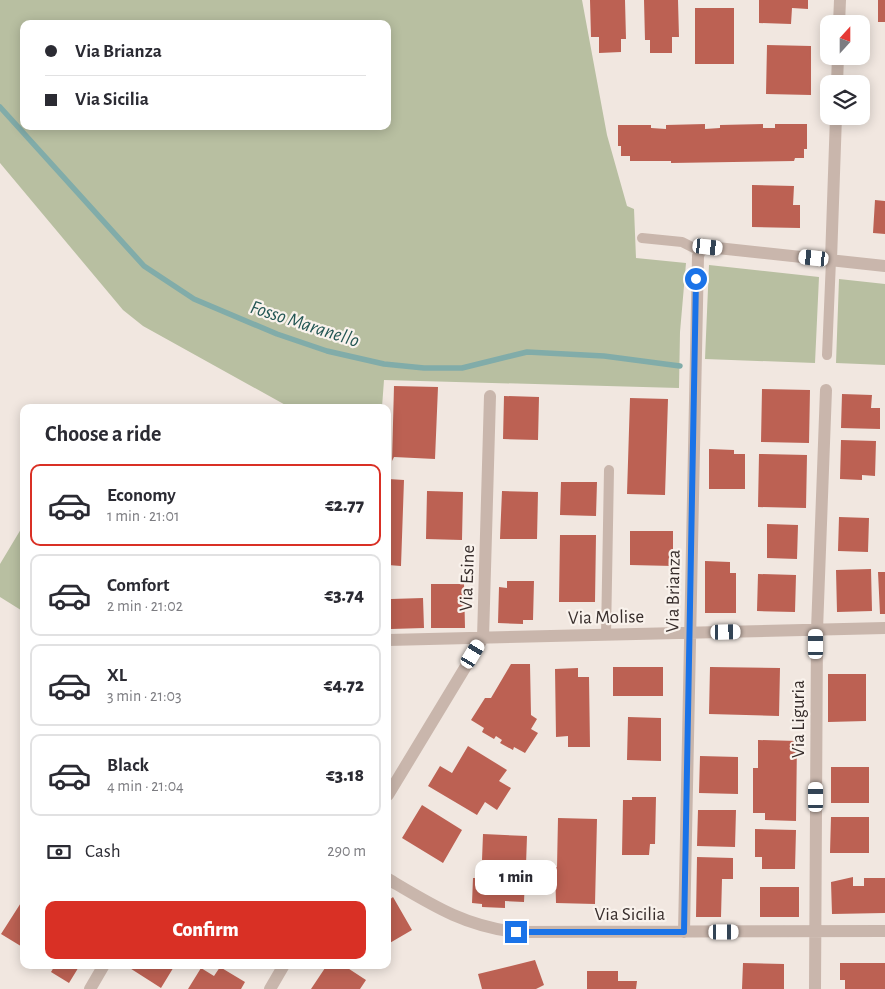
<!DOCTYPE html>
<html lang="en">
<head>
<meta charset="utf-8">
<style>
	body { margin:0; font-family:"Alegreya Sans",sans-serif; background:#f7f7f7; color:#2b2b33; height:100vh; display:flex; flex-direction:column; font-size:19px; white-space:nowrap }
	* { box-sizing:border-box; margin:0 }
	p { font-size:16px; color:#7c7c81 }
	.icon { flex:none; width:28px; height:28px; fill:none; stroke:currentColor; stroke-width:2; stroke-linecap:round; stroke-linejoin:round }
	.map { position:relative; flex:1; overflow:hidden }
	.panel { position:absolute; left:20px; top:404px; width:371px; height:565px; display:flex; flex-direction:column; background:#fff; border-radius:10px; box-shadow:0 2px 12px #0003 }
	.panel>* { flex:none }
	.hud { position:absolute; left:20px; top:20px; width:371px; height:110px; border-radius:10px; box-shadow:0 2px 12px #0003; display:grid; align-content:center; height:110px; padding:0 25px; background:#fff }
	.needle { width:32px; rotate:21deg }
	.controls { position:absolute; left:820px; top:15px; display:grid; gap:10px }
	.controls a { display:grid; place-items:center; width:50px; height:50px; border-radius:10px; background:#fff; box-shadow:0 2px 12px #0003; font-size:25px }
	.end { position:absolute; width:22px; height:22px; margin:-11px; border:6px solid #1a73e8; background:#fff; box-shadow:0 0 0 2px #fff }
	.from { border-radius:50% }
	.bubble { position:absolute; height:35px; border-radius:10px; background:#fff; box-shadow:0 2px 12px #0003; font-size:16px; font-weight:800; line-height:35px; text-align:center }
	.car { position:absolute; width:15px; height:30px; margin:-15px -8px; border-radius:6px; box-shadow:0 0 4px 1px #0007; background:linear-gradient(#fff 24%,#345 0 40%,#fff 0 76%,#345 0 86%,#fff 0) }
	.hud b { display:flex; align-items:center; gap:18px; height:48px; font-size:19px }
	.hud b+b { border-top:1px solid #e1e1e2 }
	.hud i { width:12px; height:12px; background:#2b2b33 }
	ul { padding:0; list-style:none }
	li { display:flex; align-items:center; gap:15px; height:82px; margin:0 10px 8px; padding:0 15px; border:2px solid #e1e1e2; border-radius:10px }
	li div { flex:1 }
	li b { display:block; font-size:19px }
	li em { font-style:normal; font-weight:800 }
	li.on { border-color:#d93025 }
	li>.icon { width:45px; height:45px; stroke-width:1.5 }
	h2 { padding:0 25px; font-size:22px; line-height:60px }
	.pay { display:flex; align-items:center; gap:12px; height:55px; padding:0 25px; font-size:19px }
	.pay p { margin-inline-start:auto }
	.button { display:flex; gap:10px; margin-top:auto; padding:10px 25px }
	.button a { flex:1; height:58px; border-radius:10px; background:#d93025; color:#fff; font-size:20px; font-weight:800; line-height:58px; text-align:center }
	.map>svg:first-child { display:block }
</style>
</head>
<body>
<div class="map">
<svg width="885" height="989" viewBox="0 0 885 989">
	<rect width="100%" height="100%" fill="#f1e7e0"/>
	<path fill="#b8bfa1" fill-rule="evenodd" d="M0 0H582L607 135 627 206 634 209 636 258 686 263 680 332 679 388 384 380 382 407H289L143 326 123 310 0 163ZM24 24H388V126H24Z
		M709 265 819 277 815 363 705 359Z
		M839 279 885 284V365L836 363Z
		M24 524V612L0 597V564Z"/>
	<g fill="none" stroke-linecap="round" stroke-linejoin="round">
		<path stroke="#81aca9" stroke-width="5.5" d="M0 107 144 266 194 299 277 334 327 351 384 364 424 368H462L527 352 604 356 680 366"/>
	</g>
	<path fill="#bc6153" d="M590 0H625L626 39H621V52L599 53V37H591Z
		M644 0H678L679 37H672V53H650V40H645Z
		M759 0H808V9L792 8 791 24 759 23Z
		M878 0H885V22H878Z
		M695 8H734V64H695Z
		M767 45 811 46V95L766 94Z
		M705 124V129L720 128V125L763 124V128H775V124H807V149H804V158H795L794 161 671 163V161H630V156H621V146H618V125H651V128L666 129V125Z
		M752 185 794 186 793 205H800V228L752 227Z
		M875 200 885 201V234L873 233Z
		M394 386 438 387 435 459 394 457 392 461Z
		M762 389 810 390 809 443 761 442Z
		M842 394 872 395 871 408H880V429L841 428Z
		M504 396 539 397 538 440 503 439Z
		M630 398 668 399 665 495 627 494Z
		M841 440 876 441 875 476 862 475V480L840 479Z
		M709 449 734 450V454H745V489H709Z
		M759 454 807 455 806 508 758 507Z
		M388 479 404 480 401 566 388 565Z
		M561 482H597L596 516 560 515Z
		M427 491 463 492 462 540 426 539Z
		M502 491 538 492 537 539H500Z
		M839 517 869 518 868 552 838 551Z
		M767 524 798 525 797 559 767 558Z
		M630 531H673V566L630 565Z
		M560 535H596L595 602H559Z
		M705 561 730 562V573H736V613H705Z
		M871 569 872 611 837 612 836 570Z
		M878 572H885V614H880Z
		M758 574 796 575 795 612 757 611Z
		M507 581H534L533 620H523V624L498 623 499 587 507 588Z
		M431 584H464L465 628H431Z
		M423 598 424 628 391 629V599Z
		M511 664H530L531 715 537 719 531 729 538 733 525 753 514 747 513 750 500 743 502 740 496 736 494 739 482 732 484 728 471 720 485 698H491Z
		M613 667H663V696H613Z
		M710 667 780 668 779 716 709 714Z
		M578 668V677H589L590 747H568V736L556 737 555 669Z
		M828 674H866V721L828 722Z
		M628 717 661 718V761L627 760Z
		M758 740 797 741 796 821 765 820V813H753V768H758Z
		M468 746 507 770 499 781 511 788 497 810 485 802 477 815 428 786 440 766 452 773Z
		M700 756 738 757V794L699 793Z
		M831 767H869V803H831Z
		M632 797H656L655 844H650L649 855H622L623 800H632Z
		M422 805 462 830 443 863 402 838Z
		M698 810H736L735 847 697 846Z
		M831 817H869V853H830Z
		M558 818 597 819 595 904 556 903 555 867H557Z
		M755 829 796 830 795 869H762V857H755Z
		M483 834 527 836 526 865H519L518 876H525L524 902 505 901V908L482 907V904L472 903 473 878H479V870H485L486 860H482Z
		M697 857 733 858V879H722L721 917H696Z
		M853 877V886H864V878H885V913L832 914 831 882Z
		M760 887H799V917H760Z
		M393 897 412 930 388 944V901Z
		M24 898V948L1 934Z
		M535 960 544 985 536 989H482L478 974Z
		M743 963 784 964V989H742Z
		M840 963H885V989H845V980H840Z
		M51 965H80L69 983 51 972 54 967Z
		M125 965H175L161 988Z
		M327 965H343L366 980 360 989H311Z
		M220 967 245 982 241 989H188L201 968 214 976Z
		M587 971H618V981H637L636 989H587Z"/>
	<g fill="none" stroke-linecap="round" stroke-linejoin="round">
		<path stroke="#c9b6ac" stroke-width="10" d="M642 238 682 242 700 251
			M827 355 831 260
			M606 635 609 470"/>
		<path stroke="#c9b6ac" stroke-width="12" d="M839 24 840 0
			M837 84 838 56
			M831 260 836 116
			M388 640 885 628
			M388 795 483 638 490 396
			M388 879C432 905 464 926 516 932L885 931
			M684 932 698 256 700 251 708 247 885 266
			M90 989 104 965
			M270 989 284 965
			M815 989 817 630 826 390"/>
	</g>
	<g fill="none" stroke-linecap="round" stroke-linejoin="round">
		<path stroke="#1a73e8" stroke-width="6" d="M516 932H684L696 279"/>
	</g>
	<g text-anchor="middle" stroke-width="4.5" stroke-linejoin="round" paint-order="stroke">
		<g font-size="19" fill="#372d2b" stroke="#f9f2ec">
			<text transform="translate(466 578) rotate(-88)" y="7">Via Esine</text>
			<text transform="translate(672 591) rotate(-89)" y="7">Via Brianza</text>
			<text transform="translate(606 616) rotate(-1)" y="7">Via Molise</text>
			<text transform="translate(797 719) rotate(-90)" y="7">Via Liguria</text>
			<text x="630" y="920">Via Sicilia</text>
		</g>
		<g font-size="20" font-style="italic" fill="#235654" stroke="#f9f2ec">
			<text transform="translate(305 323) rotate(18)" y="7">Fosso Maranello</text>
		</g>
	</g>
</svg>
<div class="controls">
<a><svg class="needle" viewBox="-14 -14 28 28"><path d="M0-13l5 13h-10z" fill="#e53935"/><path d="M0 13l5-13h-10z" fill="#7c7c81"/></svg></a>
<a><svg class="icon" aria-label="layers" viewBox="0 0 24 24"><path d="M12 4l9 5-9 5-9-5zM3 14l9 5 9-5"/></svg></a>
</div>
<i class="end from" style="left:696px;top:279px"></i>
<i class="end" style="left:516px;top:932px"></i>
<div class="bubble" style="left:475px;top:860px;width:82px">1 min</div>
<i class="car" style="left:708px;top:247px;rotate:96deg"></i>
<i class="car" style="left:814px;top:258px;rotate:276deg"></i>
<i class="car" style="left:726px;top:632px;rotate:89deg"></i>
<i class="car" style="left:816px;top:644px;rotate:0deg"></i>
<i class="car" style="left:473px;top:654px;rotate:31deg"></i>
<i class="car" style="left:816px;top:797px;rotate:0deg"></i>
<i class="car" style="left:724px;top:932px;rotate:90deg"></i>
<div class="hud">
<b><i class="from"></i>Via Brianza</b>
<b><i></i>Via Sicilia</b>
</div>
<section class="panel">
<h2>Choose a ride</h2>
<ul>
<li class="on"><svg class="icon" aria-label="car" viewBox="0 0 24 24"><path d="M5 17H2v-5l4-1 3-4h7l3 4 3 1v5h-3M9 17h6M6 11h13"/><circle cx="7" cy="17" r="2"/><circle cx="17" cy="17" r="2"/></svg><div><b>Economy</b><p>1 min · 21:01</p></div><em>€2.77</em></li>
<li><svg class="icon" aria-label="car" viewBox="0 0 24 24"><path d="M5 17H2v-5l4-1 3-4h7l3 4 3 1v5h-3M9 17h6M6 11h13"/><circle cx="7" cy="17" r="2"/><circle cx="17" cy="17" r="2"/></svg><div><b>Comfort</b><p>2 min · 21:02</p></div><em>€3.74</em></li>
<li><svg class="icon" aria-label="car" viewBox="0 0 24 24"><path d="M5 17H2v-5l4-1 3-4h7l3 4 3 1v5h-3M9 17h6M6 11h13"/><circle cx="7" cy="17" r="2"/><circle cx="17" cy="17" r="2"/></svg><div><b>XL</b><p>3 min · 21:03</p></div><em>€4.72</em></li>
<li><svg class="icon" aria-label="car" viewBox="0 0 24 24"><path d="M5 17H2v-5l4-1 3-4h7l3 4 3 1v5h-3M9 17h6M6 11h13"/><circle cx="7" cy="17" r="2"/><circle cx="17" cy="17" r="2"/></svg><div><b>Black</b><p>4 min · 21:04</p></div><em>€3.18</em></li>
</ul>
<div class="pay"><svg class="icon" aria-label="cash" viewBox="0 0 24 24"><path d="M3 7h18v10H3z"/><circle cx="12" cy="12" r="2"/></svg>Cash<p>290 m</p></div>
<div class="button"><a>Confirm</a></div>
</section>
</div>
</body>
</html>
